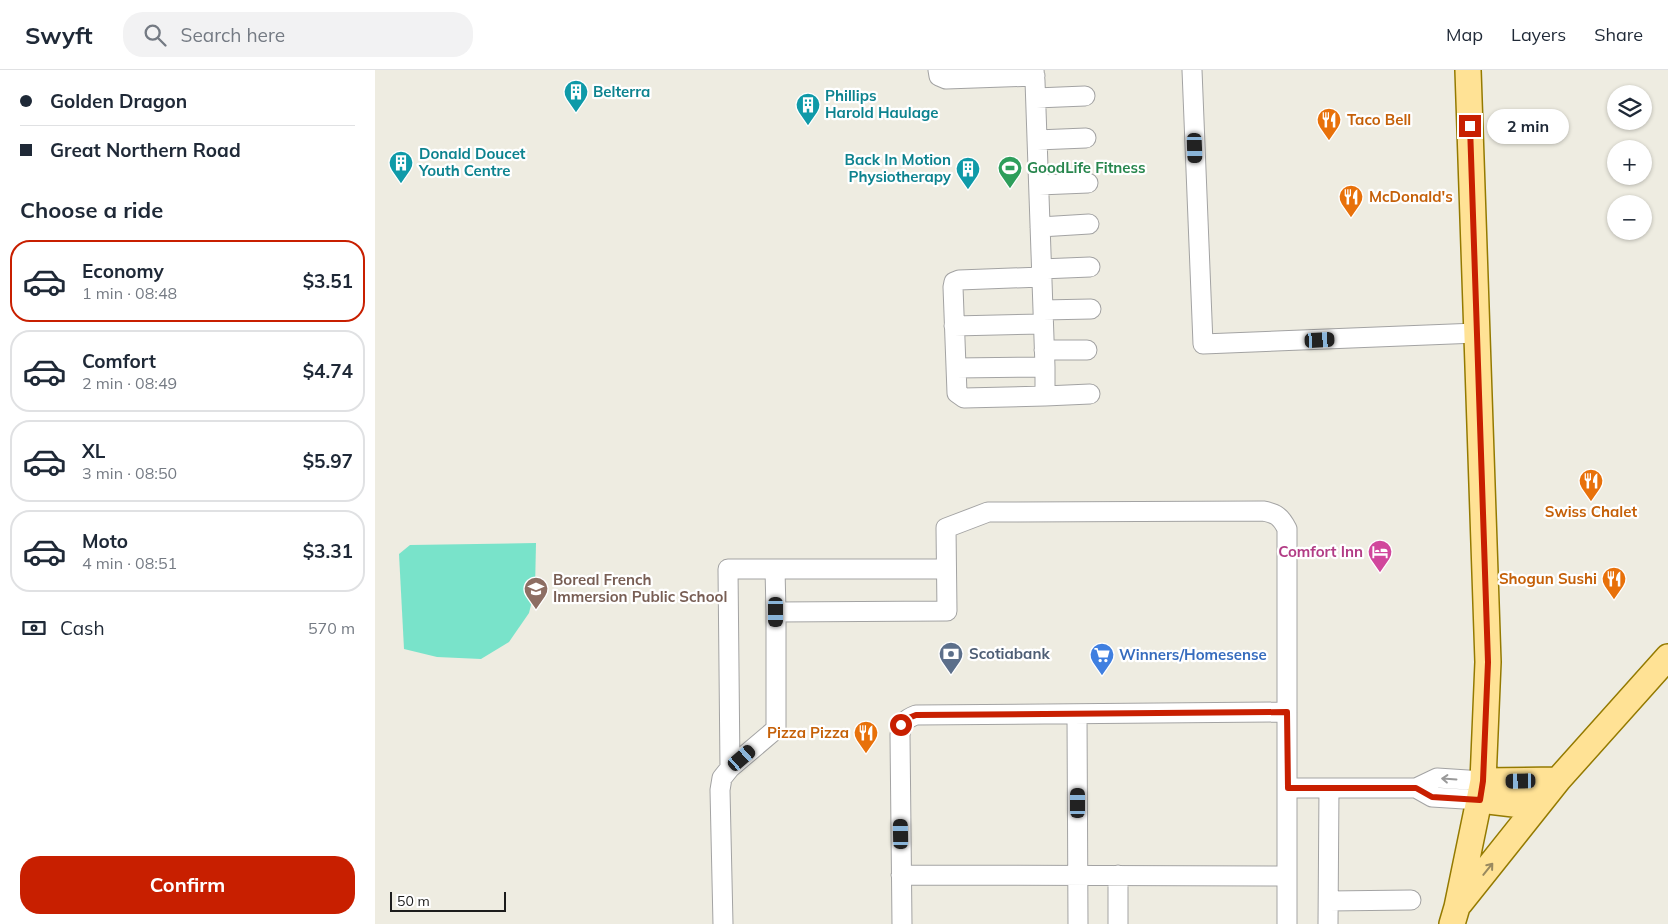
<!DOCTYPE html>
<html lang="en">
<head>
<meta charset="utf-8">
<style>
	body { margin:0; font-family:Mulish,sans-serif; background:#f2f2f3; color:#1f2937; height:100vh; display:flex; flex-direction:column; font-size:19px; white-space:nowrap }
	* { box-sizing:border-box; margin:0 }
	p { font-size:16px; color:#747a83 }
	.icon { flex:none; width:28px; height:28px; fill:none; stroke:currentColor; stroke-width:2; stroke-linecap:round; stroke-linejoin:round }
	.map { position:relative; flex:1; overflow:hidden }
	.details { display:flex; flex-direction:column; background:#fff; width:375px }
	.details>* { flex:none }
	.top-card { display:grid; align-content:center; height:110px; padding:0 20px; background:#fff }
	.fabs { position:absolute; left:1232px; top:15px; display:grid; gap:10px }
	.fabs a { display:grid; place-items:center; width:45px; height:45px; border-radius:50%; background:#fff; box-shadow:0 1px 4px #0004; font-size:25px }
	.scale { position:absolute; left:15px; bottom:12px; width:116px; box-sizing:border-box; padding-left:5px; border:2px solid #1c1c1c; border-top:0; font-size:14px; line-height:18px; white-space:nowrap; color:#1c1c1c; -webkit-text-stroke:4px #fff; paint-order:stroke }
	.end { position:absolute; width:22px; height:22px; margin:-11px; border:6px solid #c81f00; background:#fff; box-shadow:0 0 0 2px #fff }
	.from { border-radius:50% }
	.bubble { position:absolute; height:35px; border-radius:18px; background:#fff; box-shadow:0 1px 4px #0004; font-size:16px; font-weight:700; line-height:35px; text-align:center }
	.car { position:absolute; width:15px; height:30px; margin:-15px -8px; border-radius:6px; box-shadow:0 0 4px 1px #0007; background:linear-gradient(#222 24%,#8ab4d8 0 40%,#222 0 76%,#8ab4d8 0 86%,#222 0) }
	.top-card b { display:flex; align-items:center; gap:18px; height:48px; font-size:19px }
	.top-card b+b { border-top:1px solid #e0e1e3 }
	.top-card i { width:12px; height:12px; background:#1f2937 }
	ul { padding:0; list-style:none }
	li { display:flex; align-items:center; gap:15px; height:82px; margin:0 10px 8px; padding:0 10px; border:2px solid #e0e1e3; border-radius:20px }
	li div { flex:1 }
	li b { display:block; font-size:19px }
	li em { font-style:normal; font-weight:700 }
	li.on { border-color:#c81f00 }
	li>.icon { width:45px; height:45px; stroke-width:1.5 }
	h2 { padding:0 20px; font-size:22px; line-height:60px }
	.pay { display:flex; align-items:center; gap:12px; height:55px; padding:0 20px; font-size:19px }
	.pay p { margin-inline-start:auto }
	.button { display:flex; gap:10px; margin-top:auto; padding:10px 20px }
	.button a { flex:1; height:58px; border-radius:20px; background:#c81f00; color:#fff; font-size:20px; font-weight:700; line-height:58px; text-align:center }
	header { display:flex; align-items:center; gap:30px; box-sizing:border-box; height:70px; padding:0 25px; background:#fff; border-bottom:1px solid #e0e1e3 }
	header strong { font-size:24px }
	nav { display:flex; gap:28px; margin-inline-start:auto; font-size:18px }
	.search { width:350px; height:45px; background:#f2f2f3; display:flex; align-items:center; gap:12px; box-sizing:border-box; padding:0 18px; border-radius:20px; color:#747a83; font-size:19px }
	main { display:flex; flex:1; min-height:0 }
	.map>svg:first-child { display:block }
</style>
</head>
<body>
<header>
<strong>Swyft</strong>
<div class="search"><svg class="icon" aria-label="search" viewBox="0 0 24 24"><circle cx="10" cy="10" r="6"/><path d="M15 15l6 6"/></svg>Search here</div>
<nav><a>Map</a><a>Layers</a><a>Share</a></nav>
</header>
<main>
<section class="details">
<div class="top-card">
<b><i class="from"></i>Golden Dragon</b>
<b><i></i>Great Northern Road</b>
</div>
<h2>Choose a ride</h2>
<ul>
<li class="on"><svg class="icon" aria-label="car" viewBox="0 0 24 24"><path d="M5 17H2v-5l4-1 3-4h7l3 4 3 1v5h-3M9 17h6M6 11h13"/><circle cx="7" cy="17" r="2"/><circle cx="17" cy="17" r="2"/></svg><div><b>Economy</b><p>1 min · 08:48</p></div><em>$3.51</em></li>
<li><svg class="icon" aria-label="car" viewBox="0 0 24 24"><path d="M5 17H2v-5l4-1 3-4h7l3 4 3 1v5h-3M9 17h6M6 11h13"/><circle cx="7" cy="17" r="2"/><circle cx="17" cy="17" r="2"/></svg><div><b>Comfort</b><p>2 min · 08:49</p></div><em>$4.74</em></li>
<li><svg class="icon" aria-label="car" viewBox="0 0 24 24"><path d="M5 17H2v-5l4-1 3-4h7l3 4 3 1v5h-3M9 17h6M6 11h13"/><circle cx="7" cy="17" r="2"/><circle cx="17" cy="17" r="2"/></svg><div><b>XL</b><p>3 min · 08:50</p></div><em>$5.97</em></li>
<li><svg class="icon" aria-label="car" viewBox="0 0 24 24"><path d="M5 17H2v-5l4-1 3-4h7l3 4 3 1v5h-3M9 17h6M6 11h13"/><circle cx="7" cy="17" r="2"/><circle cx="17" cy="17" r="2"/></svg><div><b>Moto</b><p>4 min · 08:51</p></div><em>$3.31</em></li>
</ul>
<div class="pay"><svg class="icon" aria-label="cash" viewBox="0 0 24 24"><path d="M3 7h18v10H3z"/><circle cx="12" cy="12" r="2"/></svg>Cash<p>570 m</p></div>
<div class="button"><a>Confirm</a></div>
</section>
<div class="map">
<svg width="1293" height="854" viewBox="0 0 1293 854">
	<rect width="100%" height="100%" fill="#eeece1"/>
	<path fill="#79e3ca" d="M161 473 160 519 154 543 134 572 106 589 62 587 29 579 24 484 35 475Z"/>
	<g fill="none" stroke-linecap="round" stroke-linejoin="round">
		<defs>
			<path id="minor" d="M563 0 564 6 571 9 660 6
				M659 0 660 11 670 297V326L589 328 582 323 578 217 579 212 584 210 667 207
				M817 0 828 274 1102 263
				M661 28 710 26
				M662 70 711 68
				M664 115 713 113
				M665 157 714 154
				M666 199 715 197
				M668 240 716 239
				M579 256 668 254
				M669 280H712
				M581 298 670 297
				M670 326 715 324
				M401 542 400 499H571
				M702 644 703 854
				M355 698 353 499H400
				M913 718H1041L1062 708 1108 711
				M1041 718 1057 727 1105 730
				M526 805 912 806
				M743 805V854
				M954 831 1036 830
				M348 854 345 720 347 708 355 698 401 659V542L572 541 571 458 613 442 888 441C901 443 906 447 912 459V854
				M527 854 525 665C527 653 530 649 541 645L912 642
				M953 854 954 718"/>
			<path id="major" d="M1108 711 1183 710
				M1105 730 1147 735 1167 730
				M1085 833 1183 710 1293 587
				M1077 854 1082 837 1108 711 1113 592 1093 0"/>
		</defs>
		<use href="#minor" stroke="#a3a3a3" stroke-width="21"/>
		<use href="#major" stroke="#947a00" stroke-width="28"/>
		<use href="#minor" stroke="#fff" stroke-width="19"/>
		<use href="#major" stroke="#ffe295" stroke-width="25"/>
	</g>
	<defs><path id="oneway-shaft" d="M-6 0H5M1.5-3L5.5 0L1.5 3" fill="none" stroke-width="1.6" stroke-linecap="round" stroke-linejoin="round" transform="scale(1.25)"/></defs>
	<use stroke="#999" href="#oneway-shaft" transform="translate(1074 709) rotate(-176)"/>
	<use stroke="#99895f" href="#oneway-shaft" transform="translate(1113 799) rotate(-51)"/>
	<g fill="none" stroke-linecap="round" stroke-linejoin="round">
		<path stroke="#c81f00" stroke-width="6" d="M526 655 531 649 541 645 912 642 913 718H1041L1057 727 1105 730 1108 711 1113 592 1095 56"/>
	</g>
	<defs>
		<symbol id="building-pin" viewBox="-11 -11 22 30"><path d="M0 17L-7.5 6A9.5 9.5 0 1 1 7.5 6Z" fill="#0f9aa8" stroke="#fff"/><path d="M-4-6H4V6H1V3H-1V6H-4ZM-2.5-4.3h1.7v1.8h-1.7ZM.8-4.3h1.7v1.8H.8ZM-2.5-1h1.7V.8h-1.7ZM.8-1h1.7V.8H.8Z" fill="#fff"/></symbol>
		<symbol id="restaurant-pin" viewBox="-11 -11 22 30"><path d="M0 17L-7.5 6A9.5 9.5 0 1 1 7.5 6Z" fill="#e8710a" stroke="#fff"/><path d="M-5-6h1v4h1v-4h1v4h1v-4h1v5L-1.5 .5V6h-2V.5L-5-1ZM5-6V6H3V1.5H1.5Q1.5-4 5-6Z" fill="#fff"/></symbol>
		<symbol id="stadium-pin" viewBox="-11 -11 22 30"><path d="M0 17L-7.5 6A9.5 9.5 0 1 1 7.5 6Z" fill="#2e9e5b" stroke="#fff"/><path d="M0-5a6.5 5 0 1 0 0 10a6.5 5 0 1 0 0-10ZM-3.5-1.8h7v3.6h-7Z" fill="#fff"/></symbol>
		<symbol id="hotel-pin" viewBox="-11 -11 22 30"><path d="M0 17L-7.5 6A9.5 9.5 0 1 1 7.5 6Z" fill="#d1479c" stroke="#fff"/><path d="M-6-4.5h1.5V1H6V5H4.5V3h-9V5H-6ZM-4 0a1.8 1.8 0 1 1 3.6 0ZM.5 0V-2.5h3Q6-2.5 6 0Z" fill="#fff"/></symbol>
		<symbol id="school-pin" viewBox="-11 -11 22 30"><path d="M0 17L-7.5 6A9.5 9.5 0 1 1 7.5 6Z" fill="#8d6e63" stroke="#fff"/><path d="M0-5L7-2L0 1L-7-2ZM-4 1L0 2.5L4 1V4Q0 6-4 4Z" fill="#fff"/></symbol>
		<symbol id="bank-pin" viewBox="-11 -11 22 30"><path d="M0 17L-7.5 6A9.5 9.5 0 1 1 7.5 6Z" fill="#5c6f8a" stroke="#fff"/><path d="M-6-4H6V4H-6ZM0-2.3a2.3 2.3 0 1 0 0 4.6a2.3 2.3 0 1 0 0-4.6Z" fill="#fff"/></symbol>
		<symbol id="supermarket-pin" viewBox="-11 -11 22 30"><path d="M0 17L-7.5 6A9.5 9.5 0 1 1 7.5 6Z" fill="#3f7fe0" stroke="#fff"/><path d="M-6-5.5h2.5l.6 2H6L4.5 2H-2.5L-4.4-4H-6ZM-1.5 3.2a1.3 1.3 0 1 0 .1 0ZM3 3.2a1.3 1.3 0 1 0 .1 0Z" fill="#fff"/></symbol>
	</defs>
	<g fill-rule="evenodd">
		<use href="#building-pin" x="187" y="8" width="28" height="38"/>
		<use href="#building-pin" x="419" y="21" width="28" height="38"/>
		<use href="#restaurant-pin" x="940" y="36" width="28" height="38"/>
		<use href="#building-pin" x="12" y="79" width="28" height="38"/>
		<use href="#stadium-pin" x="621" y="84" width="28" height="38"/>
		<use href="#building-pin" x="579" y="85" width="28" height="38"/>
		<use href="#restaurant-pin" x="962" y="113" width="28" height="38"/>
		<use href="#restaurant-pin" x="1202" y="397" width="28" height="38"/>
		<use href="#hotel-pin" x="991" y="468" width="28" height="38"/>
		<use href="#restaurant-pin" x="1225" y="495" width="28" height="38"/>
		<use href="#school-pin" x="147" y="505" width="28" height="38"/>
		<use href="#bank-pin" x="562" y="570" width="28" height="38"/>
		<use href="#supermarket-pin" x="713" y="571" width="28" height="38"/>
		<use href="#restaurant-pin" x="477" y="649" width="28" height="38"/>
	</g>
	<g text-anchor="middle" stroke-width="4.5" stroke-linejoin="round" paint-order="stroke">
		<g font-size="15" font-weight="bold" fill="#0d838f" stroke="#fff" text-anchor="start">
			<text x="218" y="27">Belterra</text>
			<text x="450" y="31">Phillips<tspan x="450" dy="17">Harold Haulage</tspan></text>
			<text x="44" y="89">Donald Doucet<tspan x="44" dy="17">Youth Centre</tspan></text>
			<text x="576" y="95" text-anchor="end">Back In Motion<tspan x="576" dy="17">Physiotherapy</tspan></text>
		</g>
		<g font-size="15" font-weight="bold" fill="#c56008" stroke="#fff" text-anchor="start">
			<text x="972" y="55">Taco Bell</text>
			<text x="994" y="132">McDonald's</text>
			<text x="1216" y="447" text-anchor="middle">Swiss Chalet</text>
			<text x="1222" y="514" text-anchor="end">Shogun Sushi</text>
			<text x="474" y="668" text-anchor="end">Pizza Pizza</text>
		</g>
		<g font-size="15" font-weight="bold" fill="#27864d" stroke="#fff" text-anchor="start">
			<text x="652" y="103">GoodLife Fitness</text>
		</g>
		<g font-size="15" font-weight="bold" fill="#b23c85" stroke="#fff" text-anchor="end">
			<text x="988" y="487">Comfort Inn</text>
		</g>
		<g font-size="15" font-weight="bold" fill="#785e54" stroke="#fff" text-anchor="start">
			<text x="178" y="515">Boreal French<tspan x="178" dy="17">Immersion Public School</tspan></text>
		</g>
		<g font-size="15" font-weight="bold" fill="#4e5e75" stroke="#fff" text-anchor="start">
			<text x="594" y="589">Scotiabank</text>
		</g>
		<g font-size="15" font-weight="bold" fill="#366cbe" stroke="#fff" text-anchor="start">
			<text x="744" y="590">Winners/Homesense</text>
		</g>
	</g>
</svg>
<div class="fabs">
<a><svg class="icon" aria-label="layers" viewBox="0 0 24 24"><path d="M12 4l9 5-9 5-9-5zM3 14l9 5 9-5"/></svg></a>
<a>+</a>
<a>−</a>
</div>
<div class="scale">50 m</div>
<i class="end from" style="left:526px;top:655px"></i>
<i class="end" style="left:1095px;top:56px"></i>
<div class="bubble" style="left:1112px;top:39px;width:82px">2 min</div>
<i class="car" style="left:820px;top:78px;rotate:178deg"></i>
<i class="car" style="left:945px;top:270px;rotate:87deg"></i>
<i class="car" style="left:401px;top:542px;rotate:180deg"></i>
<i class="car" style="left:367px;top:688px;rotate:49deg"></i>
<i class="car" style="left:1146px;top:711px;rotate:269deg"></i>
<i class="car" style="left:703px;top:733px;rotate:0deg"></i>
<i class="car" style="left:526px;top:764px;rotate:359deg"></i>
</div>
</main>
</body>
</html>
